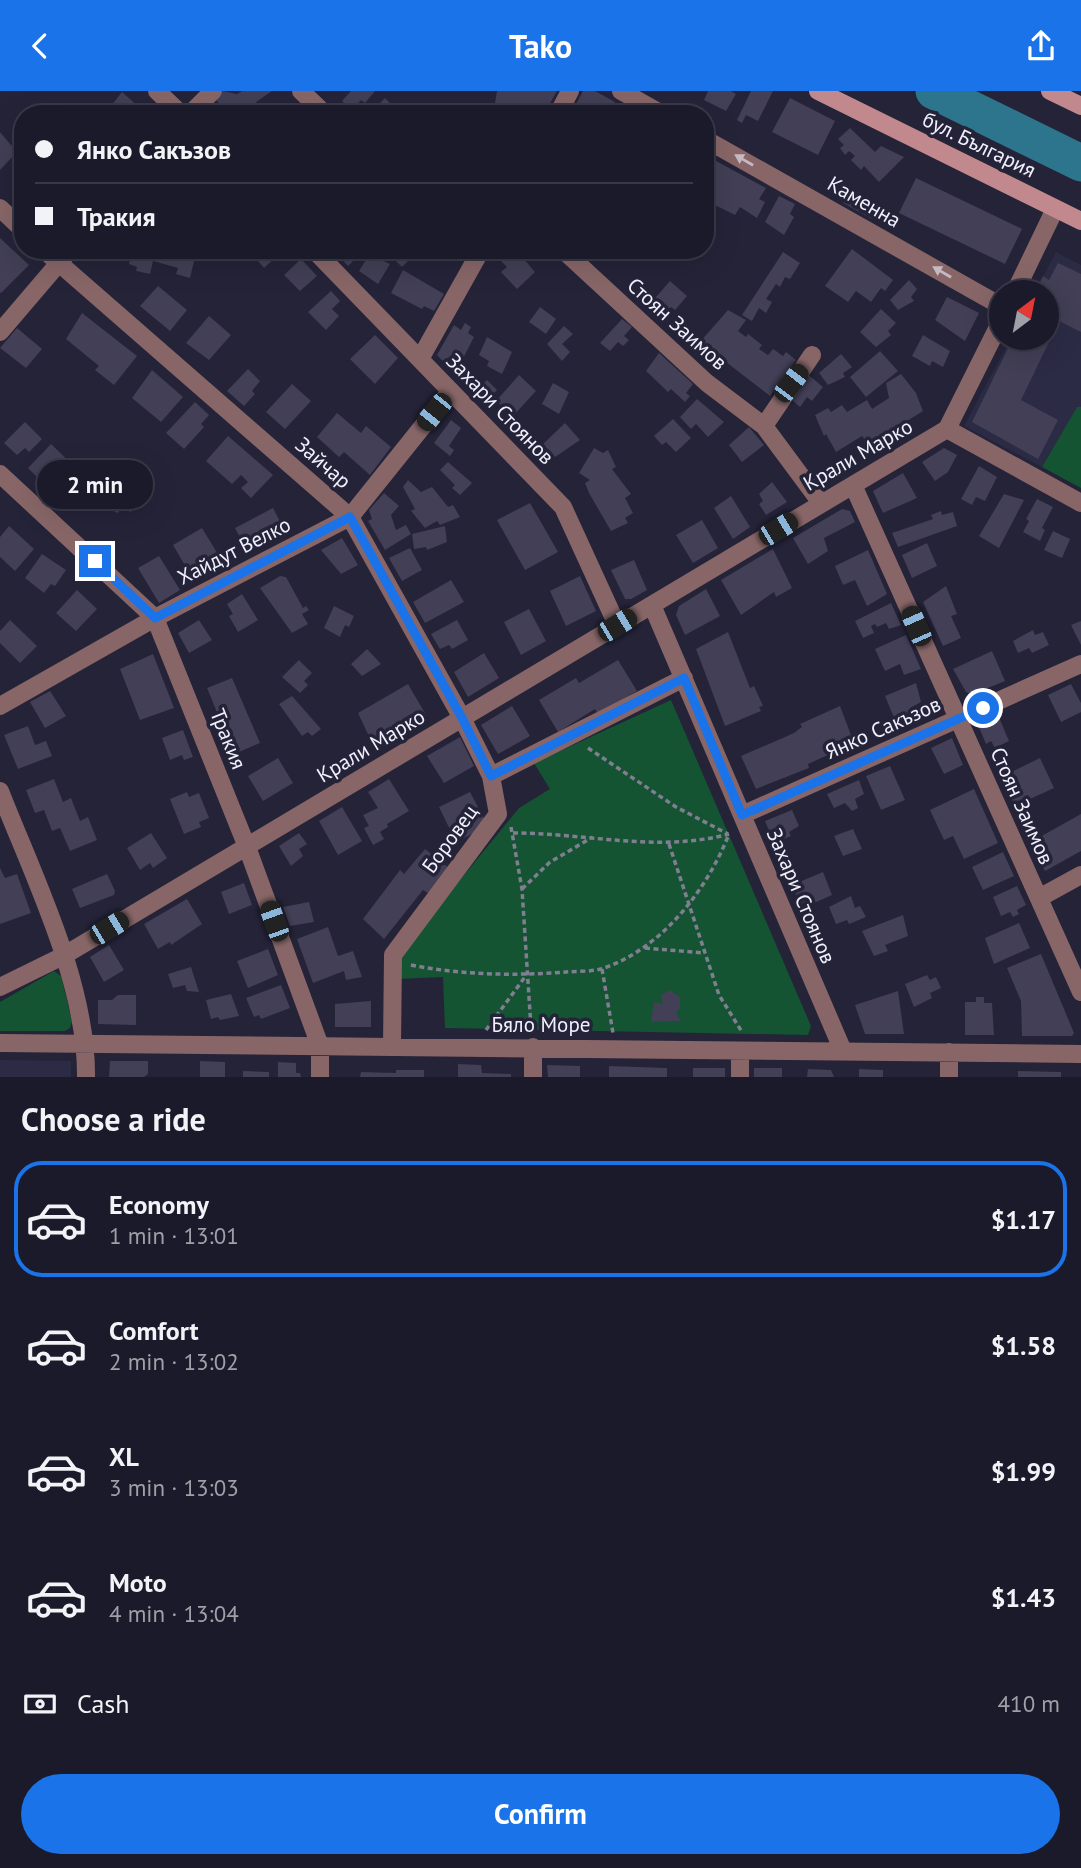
<!DOCTYPE html>
<html lang="en">
<head>
<meta charset="utf-8">
<style>
	body { margin:0; font-family:"PT Sans",sans-serif; background:#242332; color:#f1f3f6; height:100vh; display:flex; flex-direction:column; font-size:26px; white-space:nowrap }
	* { box-sizing:border-box; margin:0 }
	p { font-size:23px; color:#a0a1a8 }
	.icon { flex:none; width:38px; height:38px; fill:none; stroke:currentColor; stroke-width:2; stroke-linecap:round; stroke-linejoin:round }
	.map { position:relative; height:986px; overflow:hidden }
	.drawer { display:flex; flex-direction:column; background:#1b1a2a; flex:1 }
	.drawer>* { flex:none }
	.banner { position:absolute; left:14px; top:14px; width:700px; height:154px; border-radius:28px; box-shadow:0 7px 28px #0002,0 0 0 2px #393847; display:grid; align-content:center; height:154px; padding:0 21px; background:#1b1a2a }
	.needle { width:46px; rotate:32deg }
	.fabs { position:absolute; left:989px; top:189px; display:grid; gap:14px }
	.fabs a { display:grid; place-items:center; width:70px; height:70px; border-radius:50%; background:#1b1a2a; box-shadow:0 7px 28px #0002,0 0 0 2px #393847; font-size:35px }
	.end { position:absolute; width:32px; height:32px; margin:-16px; border:9px solid #1a73e8; background:#fff; box-shadow:0 0 0 4px #fff }
	.from { border-radius:50% }
	.bubble { position:absolute; height:49px; border-radius:24px; background:#1b1a2a; box-shadow:0 7px 28px #0002,0 0 0 2px #393847; font-size:23px; font-weight:700; line-height:49px; text-align:center }
	.car { position:absolute; width:21px; height:42px; margin:-21px -10px; border-radius:9px; box-shadow:0 0 5px 2px #0007; background:linear-gradient(#222 24%,#8ab4d8 0 40%,#222 0 76%,#8ab4d8 0 86%,#222 0) }
	.banner b { display:flex; align-items:center; gap:24px; height:66px; font-size:26px }
	.banner b+b { border-top:2px solid #393847 }
	.banner i { width:18px; height:18px; background:#f1f3f6 }
	ul { padding:0; list-style:none }
	li { display:flex; align-items:center; gap:21px; height:116px; margin:0 14px 10px; padding:0 7px; border:4px solid transparent; border-radius:28px }
	li div { flex:1 }
	li b { display:block; font-size:26px }
	li em { font-style:normal; font-weight:700 }
	li.selected { border-color:#1a73e8 }
	li>.icon { width:63px; height:63px; stroke-width:1.5 }
	h2 { padding:0 21px; font-size:32px; line-height:84px }
	.pay { display:flex; align-items:center; gap:18px; height:77px; padding:0 21px; font-size:26px }
	.pay p { margin-inline-start:auto }
	.cta { display:flex; gap:14px; margin-top:auto; padding:14px 21px }
	.cta a { flex:1; height:80px; border-radius:42px; background:#1a73e8; color:#fff; font-size:28px; font-weight:700; line-height:80px; text-align:center }
	header { display:flex; justify-content:space-between; align-items:center; height:91px; padding:0 21px; background:#1a73e8; color:#fff; font-size:32px; font-weight:700 }
	.map>svg:first-child { display:block }
</style>
</head>
<body>
<header><svg class="icon" aria-label="back" viewBox="0 0 24 24"><path d="M15 5l-7 7 7 7"/></svg>Tako<svg class="icon" aria-label="share" viewBox="0 0 24 24"><path d="M12 15V3M7 8l5-5 5 5M5 13v7h14v-7"/></svg></header>
<div class="map">
<svg width="1081" height="986" viewBox="0 0 1081 986">
	<rect width="100%" height="100%" fill="#242338"/>
	<path fill="#2c2b46" d="M1056 161 1081 174V316H1077L1042 376 964 335 1011 247H1046V201H1035Z
		M0 969 71 970V986H0Z"/>
	<path fill="#145432" d="M1077 316H1081V397L1042 376Z
		M671 609 811 935 808 944 445 937 443 886 396 888V867L519 717 550 698 534 672Z
		M54 880 61 885 72 930 70 937 65 940H0V911Z"/>
	<g fill="none" stroke-linecap="round" stroke-linejoin="round">
		<path stroke="#2c758d" stroke-width="37" d="M934 0 1081 72"/>
	</g>
	<path fill="#423f56" d="M223 0 237 3 242 0H272L256 11 262 18 260 23H232L235 19 230 15 224 17 215 8Z
		M351 0H375L365 12 361 9 352 19 342 10Z
		M497 0H557L544 23H511L513 17 495 12Z
		M583 0H595L615 11 609 23H593L576 13Z
		M708 0H731L736 3 726 20 704 9Z
		M751 0H773L758 30 746 24 742 32 737 29Z
		M122 1 147 23H117L111 15Z
		M385 7 399 21 397 23H369Z
		M790 7 835 30 818 64 772 41Z
		M850 37 875 61 881 55 904 66 879 91 864 75 861 79 851 69 855 65 849 60 845 64 840 57 844 54 838 48Z
		M0 41 17 61 0 79Z
		M705 64 766 97 759 108 765 111 757 127 740 116 735 124 707 110 705 113Z
		M916 87 1022 138 1005 173 899 122Z
		M858 101 868 108 866 113 878 123 874 129 843 112 849 102 855 106Z
		M779 105 795 113 790 123 794 126 784 144 765 131Z
		M705 122 715 128 712 133 715 135 706 150 711 154 702 166 693 159H705Z
		M0 147 29 174 1 202 0 201Z
		M852 158 893 189 885 200 881 197 871 211 856 200 848 211 825 195Z
		M132 159H187L196 162 190 187 176 183 178 177 153 170 150 183 136 180 137 176 129 173Z
		M249 159H283L264 177Z
		M333 159H364L348 175Z
		M390 159H415L417 161 402 176 391 165Z
		M508 159H516L535 181 517 198 501 181 507 176 499 168Z
		M783 161 800 172 790 188 785 186 780 196 776 193 766 208 772 211 766 222 759 217 752 230 742 224Z
		M369 164 390 173 378 193 359 180Z
		M301 168 317 185 300 200 284 184Z
		M1058 172 1081 183V241L1059 230 1021 309 1058 329 1038 368 972 331 1013 247H1046V201H1035L1043 185 1049 189Z
		M403 179 444 203 434 220 424 215 422 218 391 202Z
		M909 189 917 198 911 206 914 210 898 219 890 209Z
		M670 190 687 205 675 219 671 216 663 225 650 213Z
		M158 195 187 219 170 240 140 215Z
		M331 200 340 210 332 218 339 225 326 239 308 221Z
		M947 206 979 222 965 250 935 229Z
		M540 216 556 228 546 243 529 231Z
		M881 218 896 232 888 240 891 244 876 256 860 241Z
		M728 219 746 229 738 240 746 246 748 243 762 254 759 258 768 264 773 258 783 265 786 261 796 269 770 305 700 251Z
		M82 222 137 265 114 294 95 279 99 275 66 248Z
		M209 225 231 244 209 269 186 252Z
		M622 228 632 236 624 245 629 249 623 255 618 251 610 260 600 252Z
		M465 232 471 236 468 242 474 246 455 283 437 264 454 234 461 239Z
		M564 235 573 243 562 253 570 261 562 270 547 253Z
		M17 237 42 258 26 277 0 257Z
		M375 244 398 267 375 293 350 268Z
		M923 244 950 260 943 276 932 270 930 275 912 265Z
		M487 246 512 261 502 283 487 275 489 270 479 264Z
		M880 260 898 280 866 306 850 286Z
		M659 262 693 293 686 302 690 305 685 311 671 298 668 301 646 280Z
		M841 263 852 276 843 282 845 286 828 294 819 282Z
		M248 278 260 290 252 300 255 303 244 315 227 300Z
		M152 279 183 306 161 331 132 307Z
		M805 281 823 296 812 310 807 306 800 316 786 304Z
		M901 283 916 302 923 320 869 354 862 345 836 361 826 343 824 345 815 324 828 317 831 321 842 314 847 321 867 309 872 318 889 307 886 292Z
		M519 284 536 300 513 325 496 310Z
		M487 289 497 299 484 312 474 302Z
		M553 292 569 301 559 323 542 313Z
		M292 293 311 310 285 338 266 321Z
		M697 308 724 331 708 346 696 333 691 338 680 326Z
		M195 311 209 324 201 333 204 336 184 358 166 342Z
		M337 322 361 342 366 335 391 356 370 384 344 361 339 366 317 346Z
		M673 328 691 347 676 361 666 351 662 354 654 345Z
		M451 329 461 337 449 355 454 359 450 365 434 352Z
		M25 331 42 348 29 361 25 357 17 364 4 352Z
		M565 332 580 349 555 366 543 353Z
		M749 336 764 354 742 371 729 354Z
		M228 345 273 384 251 407 241 397 248 391 241 384 232 393 206 370Z
		M51 353 77 378 54 403 28 377Z
		M594 357 603 362 608 359 616 376 612 378 631 403 625 407 633 422 625 427 628 432 611 440 589 402 585 392 590 389 579 382Z
		M944 357 957 364 948 381 935 390 922 371Z
		M448 371 472 392 460 404 452 397 455 394 440 379Z
		M979 375 997 386 985 410 976 406 972 414 961 408Z
		M903 382 917 407 883 422 873 400Z
		M408 389 421 401 432 396 448 416 453 414 460 426 440 434 437 430 425 437 411 420 415 418 403 396Z
		M110 391 139 404 131 421 121 417 118 422 100 414Z
		M772 391 787 411 766 424 759 413 763 410 759 403Z
		M384 402 399 415 391 424 396 439 406 434 411 443 385 459 368 430 372 428 369 419Z
		M1004 403 1024 409 999 457 979 445Z
		M731 405 750 436 733 448 714 417Z
		M1037 408 1053 416 1042 437 1045 439 1040 450 1023 441 1029 430 1026 428Z
		M530 412 558 461 525 479 497 429Z
		M273 417 284 438 247 459 235 437Z
		M842 418 850 420 855 431 824 447 828 460 808 473 793 447Z
		M941 420 942 424 953 421 957 435 898 456 892 442 933 428 931 424Z
		M702 429 718 457 693 472 676 444Z
		M9 435 34 458 15 480 0 466V446Z
		M445 435 447 451 427 459 426 456 414 458 412 443Z
		M202 437 219 465 190 483 173 454Z
		M1053 440 1070 448 1062 467 1044 459Z
		M342 447 358 474 341 483 321 459Z
		M927 452 937 475 912 487 902 464Z
		M410 457 422 479 402 490 389 467Z
		M773 458 792 497 776 506 774 501 741 524 721 489Z
		M868 459 887 503 867 515 855 489 843 494 835 475Z
		M42 463 66 479 55 495 51 493 44 502 25 487Z
		M159 465 180 499 159 512 138 477Z
		M634 469 647 499 631 508H625L611 479Z
		M280 485 286 486 303 517 306 515 309 519 302 523 308 533 292 542 260 497Z
		M580 485 596 520 566 535 550 500Z
		M451 489 464 511 425 532 413 511Z
		M946 495 957 523 951 525 961 547 943 555 923 511Z
		M706 498 720 525 685 544 676 524 679 515Z
		M77 499 97 518 76 540 56 522Z
		M242 503 258 529 238 541 229 525 233 523 227 513Z
		M891 512 901 534 889 538 886 532 877 536 875 533 871 535 874 542 863 547 855 530Z
		M334 515 354 525 349 536 345 534 340 546 324 537Z
		M529 518 546 550 521 564 504 531Z
		M10 529 37 555 20 572 0 552V540Z
		M199 529 212 549 189 562 178 542Z
		M457 529 468 549 452 558 449 554 440 558 431 543Z
		M1081 530V554L1071 534Z
		M1033 539 1035 544 1043 541 1049 554 1032 562 1029 557 1018 562 1013 550Z
		M728 541 750 597 754 595 763 615 759 616 761 620 725 635 696 558Z
		M906 544 921 578 904 584 900 573 885 580 875 558Z
		M367 558 381 573 362 585 351 573Z
		M992 560 1005 590 973 603 966 601 953 578Z
		M484 562 499 587 468 606 454 581Z
		M153 563 174 617 140 629 120 578Z
		M299 569 312 582 304 590 308 594 300 602 282 586Z
		M618 569 637 600 598 623 595 618 558 641 539 609 576 587 579 592Z
		M232 587 260 652 234 663 207 597Z
		M916 592 921 611 910 617 913 621 895 629 885 605Z
		M408 593 426 624 374 656 358 622Z
		M1071 593 1081 612V621L1061 631 1048 604Z
		M50 600 66 625 45 637 30 611Z
		M292 605 321 638 312 645 308 641 302 645 279 613Z
		M512 615 530 645 498 663 481 634Z
		M840 615 854 652 808 673 809 677 756 698 741 665 794 642 802 636 800 633Z
		M998 624 1009 650 995 657 991 650 986 653 978 634Z
		M28 635 35 654 46 650 52 665 18 678 4 644Z
		M183 639 193 666 184 669 182 664 170 669 162 647Z
		M460 646 474 675 444 692 427 665Z
		M952 647 963 674 944 683 931 657Z
		M278 667 293 692 263 710 248 685Z
		M1040 667 1054 697 1015 715 1001 686Z
		M890 675 905 709 881 719 866 685Z
		M54 688 63 711 71 707 80 730 88 726 97 749 70 760 60 737 52 740 44 719 35 722 26 699Z
		M389 688 409 720 387 733 388 736 380 741 384 748 373 754 364 737 369 735 363 724 378 717 368 701Z
		M859 689 864 703 855 708 858 717 852 720 845 712 834 717 827 703Z
		M974 698 998 752 964 768 953 745 944 749 930 719Z
		M187 701 189 706 199 702 209 727 199 731 201 736 184 743 170 708Z
		M470 701 488 735 456 751 439 716Z
		M342 716 362 750 338 764 319 730Z
		M792 719 799 735 789 741 791 745 774 752 765 730Z
		M1081 723V760L1045 780 1031 751Z
		M853 738 862 758 843 765 834 745Z
		M151 742 167 767 153 777 150 772 140 779 127 757Z
		M299 742 307 753 299 758 303 765 291 775 279 755Z
		M425 758 449 777 428 802 423 799 384 848 363 828 400 779 404 783Z
		M1003 761 1014 785 983 799 972 776Z
		M0 777 5 787 17 783 31 822 0 833Z
		M823 781 832 804 814 812 812 808 800 813 792 794Z
		M107 783 115 800 114 804 80 817 72 798Z
		M244 792 252 814 229 823 221 801Z
		M1017 795 1026 814 1017 819 1019 823 1013 826 1010 821 1001 825 993 806Z
		M851 805 855 817 860 815 866 826 849 833 847 829 836 833 829 816Z
		M187 808 202 833 171 854 170 851 158 858 144 833Z
		M309 811 314 831 290 835 283 816Z
		M903 824 908 845 885 854 888 860 874 865 862 840Z
		M1019 832 1030 857 994 873 985 847Z
		M328 836 338 865 353 860 362 886 346 889 344 880 313 892 297 848Z
		M109 854 124 879 104 891 90 866Z
		M268 858 278 884 248 897 237 870Z
		M1041 863 1074 942 1072 945H1022L1021 910 1007 877Z
		M191 876 199 901 187 900 185 894 173 897 168 883Z
		M927 884 930 889 936 886 941 897 930 902 932 907 914 916 905 893Z
		M281 894 290 917 261 928 259 924 254 926 246 907Z
		M670 899 680 906V917L676 922 681 930 651 931 654 911 663 913 661 904Z
		M898 900 904 943H865L855 914Z
		M231 903 239 925 220 929 218 926 211 928 206 909Z
		M118 904H136V934L98 933V909H112Z
		M976 906H984V912H992L994 944H965V911H976Z
		M371 910V936H335V913Z
		M110 970H148V983L144 986H109Z
		M200 970 225 971V986H200Z
		M278 971 296 972V982H300L301 986H278Z
		M458 973 481 974 482 982 511 983V986H458Z
		M547 974 580 975V986H548Z
		M609 975 667 977V986H609Z
		M693 977H725V986H693Z
		M754 977H782V986H754Z
		M808 978 831 979 834 986H807Z
		M859 978 883 979V986H859Z
		M396 979H424V986H360L361 981 396 982Z
		M243 980 269 981V986H243Z
		M1018 980 1061 981V986H1018Z"/>
	<g fill="none" stroke-linecap="round" stroke-linejoin="round">
		<path stroke="#807f91" stroke-width="3.5" stroke-dasharray="5 3.5" stroke-linecap="butt" d="M588 657 676 716 728 743
			M511 736 522 798 531 937
			M513 742C585 742 659 762 729 743
			M669 753 719 904 742 941
			M522 798 550 771 593 746
			M645 857 704 862
			M411 874C462 884 514 885 566 881 578 880 593 881 604 877 662 857 707 799 729 743
			M602 878 613 942
			M486 939 525 886"/>
		<path stroke="#886668" stroke-width="18" d="M157 0 181 23
			M301 0 325 23
			M621 0 662 23
			M190 23 213 0
			M558 23 570 0
			M705 48 1001 215
			M0 117 23 139
			M44 159 350 426 462 627 491 685
			M314 159 563 416 617 534
			M563 159 707 292 764 335 821 412
			M1015 201 1055 118
			M0 241 70 159
			M420 268 481 159
			M764 335 812 264
			M947 338 1081 412
			M0 383 155 527 247 756 320 955V986
			M853 394 1081 901
			M652 514 843 960
			M0 615 155 527 350 426 451 300
			M0 700C34 787 87 892 86 986
			M742 724 1081 573
			M1039 807 1081 784
			M0 896 63 865 947 338 1001 230
			M0 952 1081 963
			M392 955 393 864 498 723 491 685 684 587
			M533 956V986
			M740 960V986
			M949 961V986"/>
		<path stroke="#c1898e" stroke-width="18" d="M818 0 1081 130
			M1050 0 1081 15"/>
	</g>
	<defs><path id="oneway-solid" d="M-6-.8H1V-3.2L6.5 0L1 3.2V.8H-6Z" transform="scale(1.75)"/></defs>
	<g fill="#c6b9c2">
		<use href="#oneway-solid" transform="translate(744 69) rotate(-150)"/>
		<use href="#oneway-solid" transform="translate(942 181) rotate(-150)"/>
	</g>
	<g fill="none" stroke-linecap="round" stroke-linejoin="round">
		<path stroke="#1a73e8" stroke-width="9" d="M95 470 155 527 350 426 462 627 491 685 684 587 742 724 983 617"/>
	</g>
	<g text-anchor="middle" stroke-width="7" stroke-linejoin="round" paint-order="stroke">
		<g font-size="21" fill="#f0f0fe" stroke="#242338">
			<text transform="translate(979 54) rotate(26)" y="7">бул. България</text>
			<text transform="translate(864 111) rotate(30)" y="7">Каменна</text>
			<text transform="translate(677 233) rotate(42)" y="7">Стоян Заимов</text>
			<text transform="translate(500 318) rotate(46)" y="7">Захари Стоянов</text>
			<text transform="translate(858 364) rotate(-30)" y="7">Крали Марко</text>
			<text transform="translate(323 372) rotate(41)" y="7">Зайчар</text>
			<text transform="translate(234 460) rotate(-27)" y="7">Хайдут Велко</text>
			<text transform="translate(883 637) rotate(-24)" y="7">Янко Сакъзов</text>
			<text transform="translate(228 648) rotate(68)" y="7">Тракия</text>
			<text transform="translate(371 655) rotate(-31)" y="7">Крали Марко</text>
			<text transform="translate(1022 715) rotate(66)" y="7">Стоян Заимов</text>
			<text transform="translate(450 748) rotate(-54)" y="7">Боровец</text>
			<text transform="translate(801 805) rotate(67)" y="7">Захари Стоянов</text>
			<text x="541" y="941">Бяло Море</text>
		</g>
	</g>
</svg>
<div class="fabs">
<a><svg class="needle" viewBox="-14 -14 28 28"><path d="M0-13l5 13h-10z" fill="#e53935"/><path d="M0 13l5-13h-10z" fill="#a0a1a8"/></svg></a>
</div>
<i class="end from" style="left:983px;top:617px"></i>
<i class="end" style="left:95px;top:470px"></i>
<div class="bubble" style="left:37px;top:369px;width:116px">2 min</div>
<i class="car" style="left:791px;top:292px;rotate:37deg"></i>
<i class="car" style="left:434px;top:321px;rotate:219deg"></i>
<i class="car" style="left:778px;top:438px;rotate:59deg"></i>
<i class="car" style="left:617px;top:534px;rotate:59deg"></i>
<i class="car" style="left:916px;top:535px;rotate:336deg"></i>
<i class="car" style="left:274px;top:830px;rotate:340deg"></i>
<i class="car" style="left:109px;top:837px;rotate:59deg"></i>
<div class="banner">
<b><i class="from"></i>Янко Сакъзов</b>
<b><i></i>Тракия</b>
</div>
</div>
<section class="drawer">
<h2>Choose a ride</h2>
<ul>
<li class="selected"><svg class="icon" aria-label="car" viewBox="0 0 24 24"><path d="M5 17H2v-5l4-1 3-4h7l3 4 3 1v5h-3M9 17h6M6 11h13"/><circle cx="7" cy="17" r="2"/><circle cx="17" cy="17" r="2"/></svg><div><b>Economy</b><p>1 min · 13:01</p></div><em>$1.17</em></li>
<li><svg class="icon" aria-label="car" viewBox="0 0 24 24"><path d="M5 17H2v-5l4-1 3-4h7l3 4 3 1v5h-3M9 17h6M6 11h13"/><circle cx="7" cy="17" r="2"/><circle cx="17" cy="17" r="2"/></svg><div><b>Comfort</b><p>2 min · 13:02</p></div><em>$1.58</em></li>
<li><svg class="icon" aria-label="car" viewBox="0 0 24 24"><path d="M5 17H2v-5l4-1 3-4h7l3 4 3 1v5h-3M9 17h6M6 11h13"/><circle cx="7" cy="17" r="2"/><circle cx="17" cy="17" r="2"/></svg><div><b>XL</b><p>3 min · 13:03</p></div><em>$1.99</em></li>
<li><svg class="icon" aria-label="car" viewBox="0 0 24 24"><path d="M5 17H2v-5l4-1 3-4h7l3 4 3 1v5h-3M9 17h6M6 11h13"/><circle cx="7" cy="17" r="2"/><circle cx="17" cy="17" r="2"/></svg><div><b>Moto</b><p>4 min · 13:04</p></div><em>$1.43</em></li>
</ul>
<div class="pay"><svg class="icon" aria-label="cash" viewBox="0 0 24 24"><path d="M3 7h18v10H3z"/><circle cx="12" cy="12" r="2"/></svg>Cash<p>410 m</p></div>
<div class="cta"><a>Confirm</a></div>
</section>
</body>
</html>
